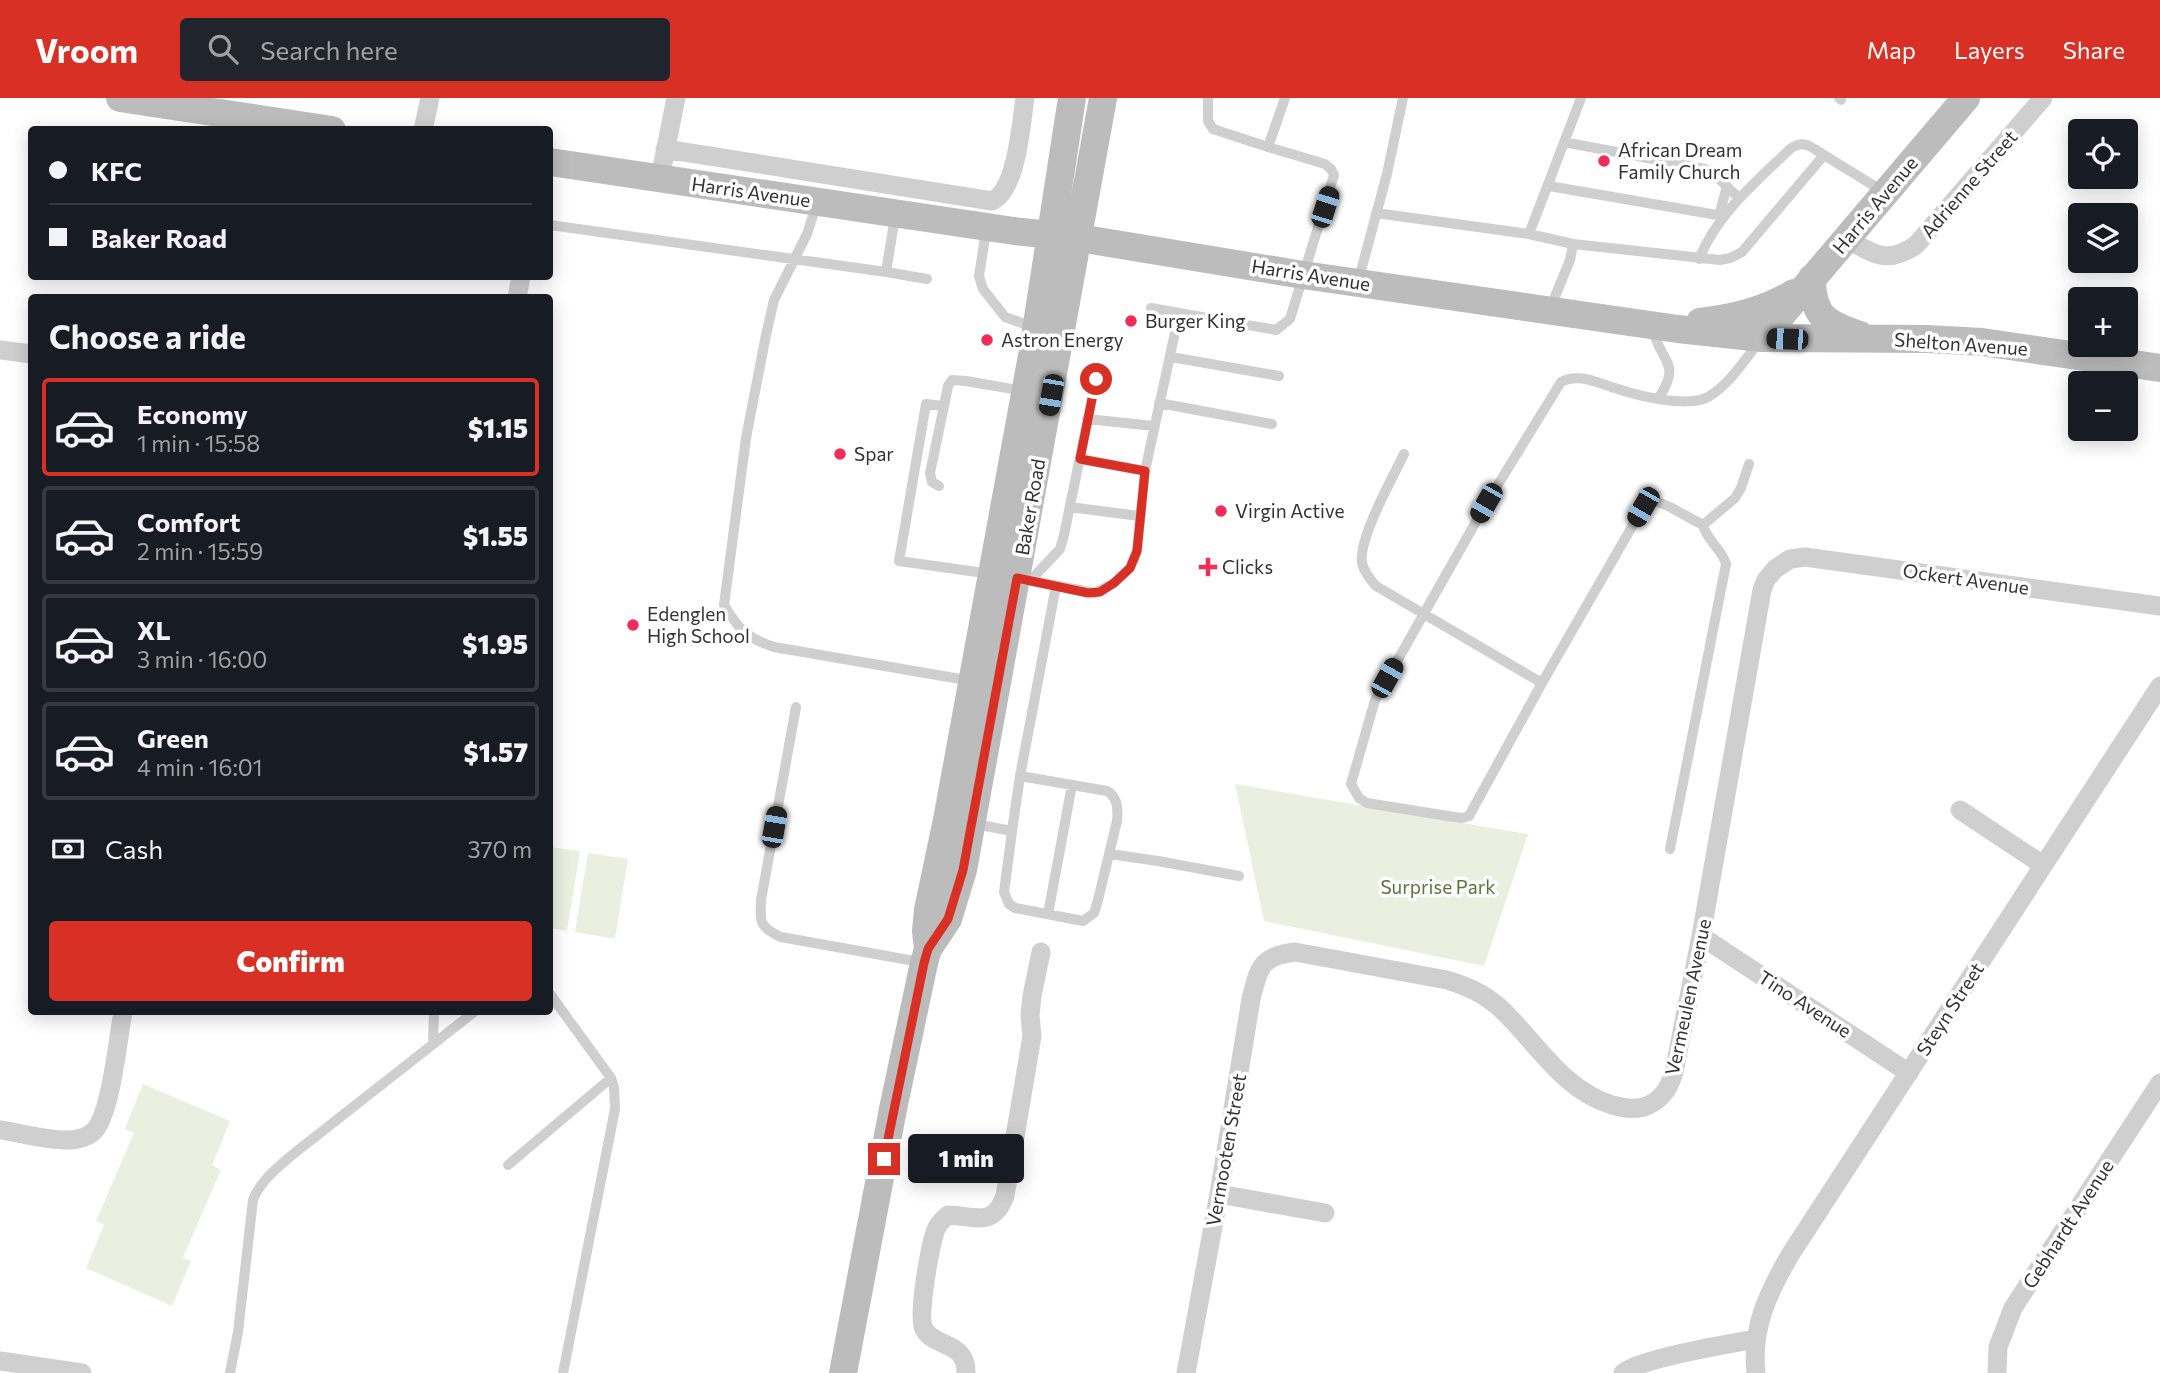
<!DOCTYPE html>
<html lang="en">
<head>
<meta charset="utf-8">
<style>
	body { margin:0; font-family:Commissioner,sans-serif; background:#20242c; color:#f1f3f6; height:100vh; display:flex; flex-direction:column; font-size:26px; white-space:nowrap }
	* { box-sizing:border-box; margin:0 }
	p { font-size:23px; color:#9ea1a6 }
	.icon { flex:none; width:38px; height:38px; fill:none; stroke:currentColor; stroke-width:2; stroke-linecap:round; stroke-linejoin:round }
	.map { position:relative; flex:1; overflow:hidden }
	.side { position:absolute; left:28px; top:196px; width:525px; height:721px; display:flex; flex-direction:column; background:#171b24; border-radius:7px; box-shadow:0 4px 18px #0003 }
	.side>* { flex:none }
	.guide { position:absolute; left:28px; top:28px; width:525px; height:154px; border-radius:7px; box-shadow:0 4px 18px #0003; display:grid; align-content:center; height:154px; padding:0 21px; background:#171b24 }
	.tools { position:absolute; left:2068px; top:21px; display:grid; gap:14px }
	.tools a { display:grid; place-items:center; width:70px; height:70px; border-radius:7px; background:#171b24; box-shadow:0 4px 18px #0003; font-size:35px }
	.end { position:absolute; width:32px; height:32px; margin:-16px; border:9px solid #d93025; background:#fff; box-shadow:0 0 0 4px #fff }
	.from { border-radius:50% }
	.bubble { position:absolute; height:49px; border-radius:7px; background:#171b24; box-shadow:0 4px 18px #0003; font-size:23px; font-weight:800; line-height:49px; text-align:center }
	.car { position:absolute; width:21px; height:42px; margin:-21px -10px; border-radius:9px; box-shadow:0 0 5px 2px #0007; background:linear-gradient(#222 24%,#8ab4d8 0 40%,#222 0 76%,#8ab4d8 0 86%,#222 0) }
	.guide b { display:flex; align-items:center; gap:24px; height:66px; font-size:26px }
	.guide b+b { border-top:2px solid #363941 }
	.guide i { width:18px; height:18px; background:#f1f3f6 }
	ul { padding:0; list-style:none }
	li { display:flex; align-items:center; gap:21px; height:98px; margin:0 14px 10px; padding:0 7px; border:4px solid #363941; border-radius:7px }
	li div { flex:1 }
	li b { display:block; font-size:26px }
	li em { font-style:normal; font-weight:800 }
	li.on { border-color:#d93025 }
	li>.icon { width:63px; height:63px; stroke-width:1.5 }
	h2 { padding:0 21px; font-size:32px; line-height:84px }
	.pay { display:flex; align-items:center; gap:18px; height:77px; padding:0 21px; font-size:26px }
	.pay p { margin-inline-start:auto }
	.action { display:flex; gap:14px; margin-top:auto; padding:14px 21px }
	.action a { flex:1; height:80px; border-radius:7px; background:#d93025; color:#fff; font-size:28px; font-weight:800; line-height:80px; text-align:center }
	header { display:flex; align-items:center; gap:42px; box-sizing:border-box; height:98px; padding:0 35px; background:#d93025; color:#fff }
	header strong { font-size:33px }
	nav { display:flex; gap:38px; margin-inline-start:auto; font-size:24px }
	.search { width:490px; height:63px; background:#20242c; display:flex; align-items:center; gap:18px; box-sizing:border-box; padding:0 24px; border-radius:7px; color:#9ea1a6; font-size:26px }
	.map>svg:first-child { display:block }
</style>
</head>
<body>
<header>
<strong>Vroom</strong>
<div class="search"><svg class="icon" aria-label="search" viewBox="0 0 24 24"><circle cx="10" cy="10" r="6"/><path d="M15 15l6 6"/></svg>Search here</div>
<nav><a>Map</a><a>Layers</a><a>Share</a></nav>
</header>
<div class="map">
<svg width="2160" height="1275" viewBox="0 0 2160 1275">
	<rect width="100%" height="100%" fill="#fff"/>
	<path fill="#eaefe0" d="M1235 686 1528 736 1484 868 1264 823Z
		M550 749 580 753 567 833 550 830Z
		M588 755 628 761 615 841 575 834Z
		M143 986 230 1023 212 1067 221 1072 183 1159 191 1163 172 1208 86 1170 104 1127 96 1123 134 1035 125 1031Z"/>
	<g fill="none" stroke-linecap="round" stroke-linejoin="round">
		<path stroke="#cfcfcf" stroke-width="10" d="M1208 0V23L1213 31 1268 49 1285 0
			M1581 0 1529 136 1573 146 1720 162 1730 160 1742 154 1824 57 1884 94
			M1839 0 1841 2
			M1564 44 1705 71 1715 77 1739 100
			M1549 88 1723 118
			M817 105 807 136 774 202 766 237 746 340 724 507C738 531 747 540 774 549L972 583
			M1376 115 1529 136
			M1719 118 1727 88
			M895 119 886 174 927 181
			M550 127 886 174
			M986 133 979 178 983 191 1005 219 1033 229
			M1699 161C1718 115 1755 85 1790 51 1804 41 1811 49 1824 57
			M1358 184 1387 76 1403 0
			M1151 210 1276 232 1290 221 1334 77 1331 71 1325 66 1268 49
			M1550 211 1570 162 1573 146
			M1653 231C1660 265 1683 264 1658 301
			M1171 259 1279 278
			M1159 305 1272 326
			M944 308 948 288 952 282 966 283 1024 293
			M1087 321 1154 328
			M1404 356C1393 379 1358 441 1362 465 1364 474 1370 481 1376 488L1542 585
			M1080 361 1145 373
			M939 388 932 384 930 375 944 308 926 306 899 463 991 476
			M1070 409 1139 418
			M1703 427 1670 409 1653 402 1645 406 1542 585 1469 718 1462 720 1454 719 1367 705 1359 700 1351 686 1375 602 1486 406 1561 284C1580 274 1599 286 1618 291 1639 298 1687 310 1708 299 1729 287 1744 263 1759 244
			M1017 480 1095 495 1114 485 1130 470 1137 453 1145 373 1179 216
			M1030 483 1060 451 1064 437 1096 281
			M796 609 761 802C760 824 759 829 781 839L920 864
			M975 726 1012 733 1004 794 1009 806 1015 810 1083 823 1094 815 1098 802 1117 723C1118 712 1118 699 1107 693L1020 678
			M1012 733 1020 678 1056 488
			M1670 751 1726 466C1722 451 1707 443 1703 427L1735 400 1741 390 1749 366
			M1110 756 1158 763 1239 778
			M1048 816 1072 687
			M550 896 611 980 614 989 615 1011 563 1275
			M433 946 434 914
			M508 1067 611 980
			M230 1275 238 1234 253 1102C260 1083 277 1070 292 1057L474 914"/>
		<path stroke="#cfcfcf" stroke-width="19" d="M423 32 430 0
			M665 51 992 103C1017 92 1021 25 1025 0
			M660 80 676 0
			M1847 141C1874 156 1887 167 1916 147L2043 0
			M517 200 521 178
			M0 252 32 256
			M1960 712 2043 767
			M1701 838 1909 975
			M0 1032C21 1035 48 1043 69 1042 77 1042 88 1039 94 1033 111 1016 118 939 123 914
			M1219 1096 1325 1115
			M0 1263 82 1275
			M966 1275C967 1243 934 1250 924 1231 917 1218 930 1150 935 1134 937 1127 942 1122 948 1117 975 1118 993 1130 1005 1098L1032 938 1030 917 1032 898 1041 854
			M1186 1275 1219 1096 1251 901C1259 870 1260 858 1295 854L1447 882C1467 888 1483 895 1499 909 1537 944 1561 991 1612 1007 1623 1010 1633 1012 1644 1009 1661 1003 1669 991 1674 974L1701 838 1762 492 1766 482 1775 471 1790 461 1805 459 2160 508
			M1623 1275C1641 1260 1729 1246 1756 1241
			M1756 1275C1751 1230 1768 1195 1790 1157L2160 588
			M1997 1275 1998 1249 2013 1210 2160 985"/>
		<path stroke="#bcbcbc" stroke-width="28" d="M120 0 332 32
			M550 64 1014 133 1079 140 1303 177 1678 231 1762 240 1927 241 1982 244 2160 270
			M1812 180C1812 218 1826 226 1860 237
			M1700 224C1733 220 1764 213 1794 195
			M1762 240 1966 0
			M928 851 926 833 928 812 947 722 1033 252 1072 0
			M843 1275 893 1011 924 865 928 851 948 821 963 772 1103 0"/>
	</g>
	<g fill="none" stroke-linecap="round" stroke-linejoin="round">
		<path stroke="#d93025" stroke-width="9" d="M884 1061 924 865 928 851 948 821 963 772 1017 480 1088 495 1100 494 1114 485 1130 470 1137 453 1145 373 1080 361 1096 281"/>
	</g>
	<g fill="#f12c58" stroke="#fff" stroke-width="2.5">
		<circle cx="1604" cy="63" r="7"/>
		<circle cx="1131" cy="223" r="7"/>
		<circle cx="987" cy="242" r="7"/>
		<circle cx="840" cy="356" r="7"/>
		<circle cx="1221" cy="413" r="7"/>
		<path d="M1204.5 458.5h7v7h7v7h-7v7h-7v-7h-7v-7h7z"/>
		<circle cx="633" cy="527" r="7"/>
	</g>
	<g text-anchor="middle" stroke-width="7" stroke-linejoin="round" paint-order="stroke">
		<g font-size="19" fill="#323232" stroke="#fff" text-anchor="start">
			<text x="1618" y="59">African Dream<tspan x="1618" dy="22">Family Church</tspan></text>
			<text x="1145" y="230">Burger King</text>
			<text x="1001" y="249">Astron Energy</text>
			<text x="854" y="363">Spar</text>
			<text x="1235" y="420">Virgin Active</text>
			<text x="1222" y="476">Clicks</text>
			<text x="647" y="523">Edenglen<tspan x="647" dy="22">High School</tspan></text>
		</g>
		<g font-size="19" fill="#323232" stroke="#fff">
			<text transform="translate(1969 86) rotate(-49)" y="7">Adrienne Street</text>
			<text transform="translate(751 94) rotate(8)" y="7">Harris Avenue</text>
			<text transform="translate(1875 107) rotate(-50)" y="7">Harris Avenue</text>
			<text transform="translate(1311 177) rotate(9)" y="7">Harris Avenue</text>
			<text transform="translate(1961 246) rotate(4)" y="7">Shelton Avenue</text>
			<text transform="translate(1030 409) rotate(-80)" y="7">Baker Road</text>
			<text transform="translate(1966 481) rotate(8)" y="7">Ockert Avenue</text>
			<text transform="translate(1688 899) rotate(-78)" y="7">Vermeulen Avenue</text>
			<text transform="translate(1805 906) rotate(33)" y="7">Tino Avenue</text>
			<text transform="translate(1950 911) rotate(-57)" y="7">Steyn Street</text>
			<text transform="translate(1226 1052) rotate(-80)" y="7">Vermooten Street</text>
			<text transform="translate(2068 1126) rotate(-57)" y="7">Gebhardt Avenue</text>
		</g>
		<g font-size="19" fill="#5d723b" stroke="#fff">
			<text x="1438" y="796">Surprise Park</text>
		</g>
	</g>
</svg>
<div class="tools">
<a><svg class="icon" aria-label="locate" viewBox="0 0 24 24"><circle cx="12" cy="12" r="6"/><path d="M12 2v4M12 18v4M2 12h4M18 12h4"/></svg></a>
<a><svg class="icon" aria-label="layers" viewBox="0 0 24 24"><path d="M12 4l9 5-9 5-9-5zM3 14l9 5 9-5"/></svg></a>
<a>+</a>
<a>−</a>
</div>
<i class="end from" style="left:1096px;top:281px"></i>
<i class="end" style="left:884px;top:1061px"></i>
<div class="bubble" style="left:908px;top:1036px;width:116px">1 min</div>
<i class="car" style="left:1325px;top:109px;rotate:18deg"></i>
<i class="car" style="left:1787px;top:241px;rotate:272deg"></i>
<i class="car" style="left:1051px;top:297px;rotate:190deg"></i>
<i class="car" style="left:1486px;top:405px;rotate:210deg"></i>
<i class="car" style="left:1643px;top:409px;rotate:210deg"></i>
<i class="car" style="left:1387px;top:580px;rotate:29deg"></i>
<i class="car" style="left:774px;top:729px;rotate:10deg"></i>
<div class="guide">
<b><i class="from"></i>KFC</b>
<b><i></i>Baker Road</b>
</div>
<section class="side">
<h2>Choose a ride</h2>
<ul>
<li class="on"><svg class="icon" aria-label="car" viewBox="0 0 24 24"><path d="M5 17H2v-5l4-1 3-4h7l3 4 3 1v5h-3M9 17h6M6 11h13"/><circle cx="7" cy="17" r="2"/><circle cx="17" cy="17" r="2"/></svg><div><b>Economy</b><p>1 min · 15:58</p></div><em>$1.15</em></li>
<li><svg class="icon" aria-label="car" viewBox="0 0 24 24"><path d="M5 17H2v-5l4-1 3-4h7l3 4 3 1v5h-3M9 17h6M6 11h13"/><circle cx="7" cy="17" r="2"/><circle cx="17" cy="17" r="2"/></svg><div><b>Comfort</b><p>2 min · 15:59</p></div><em>$1.55</em></li>
<li><svg class="icon" aria-label="car" viewBox="0 0 24 24"><path d="M5 17H2v-5l4-1 3-4h7l3 4 3 1v5h-3M9 17h6M6 11h13"/><circle cx="7" cy="17" r="2"/><circle cx="17" cy="17" r="2"/></svg><div><b>XL</b><p>3 min · 16:00</p></div><em>$1.95</em></li>
<li><svg class="icon" aria-label="car" viewBox="0 0 24 24"><path d="M5 17H2v-5l4-1 3-4h7l3 4 3 1v5h-3M9 17h6M6 11h13"/><circle cx="7" cy="17" r="2"/><circle cx="17" cy="17" r="2"/></svg><div><b>Green</b><p>4 min · 16:01</p></div><em>$1.57</em></li>
</ul>
<div class="pay"><svg class="icon" aria-label="cash" viewBox="0 0 24 24"><path d="M3 7h18v10H3z"/><circle cx="12" cy="12" r="2"/></svg>Cash<p>370 m</p></div>
<div class="action"><a>Confirm</a></div>
</section>
</div>
</body>
</html>
